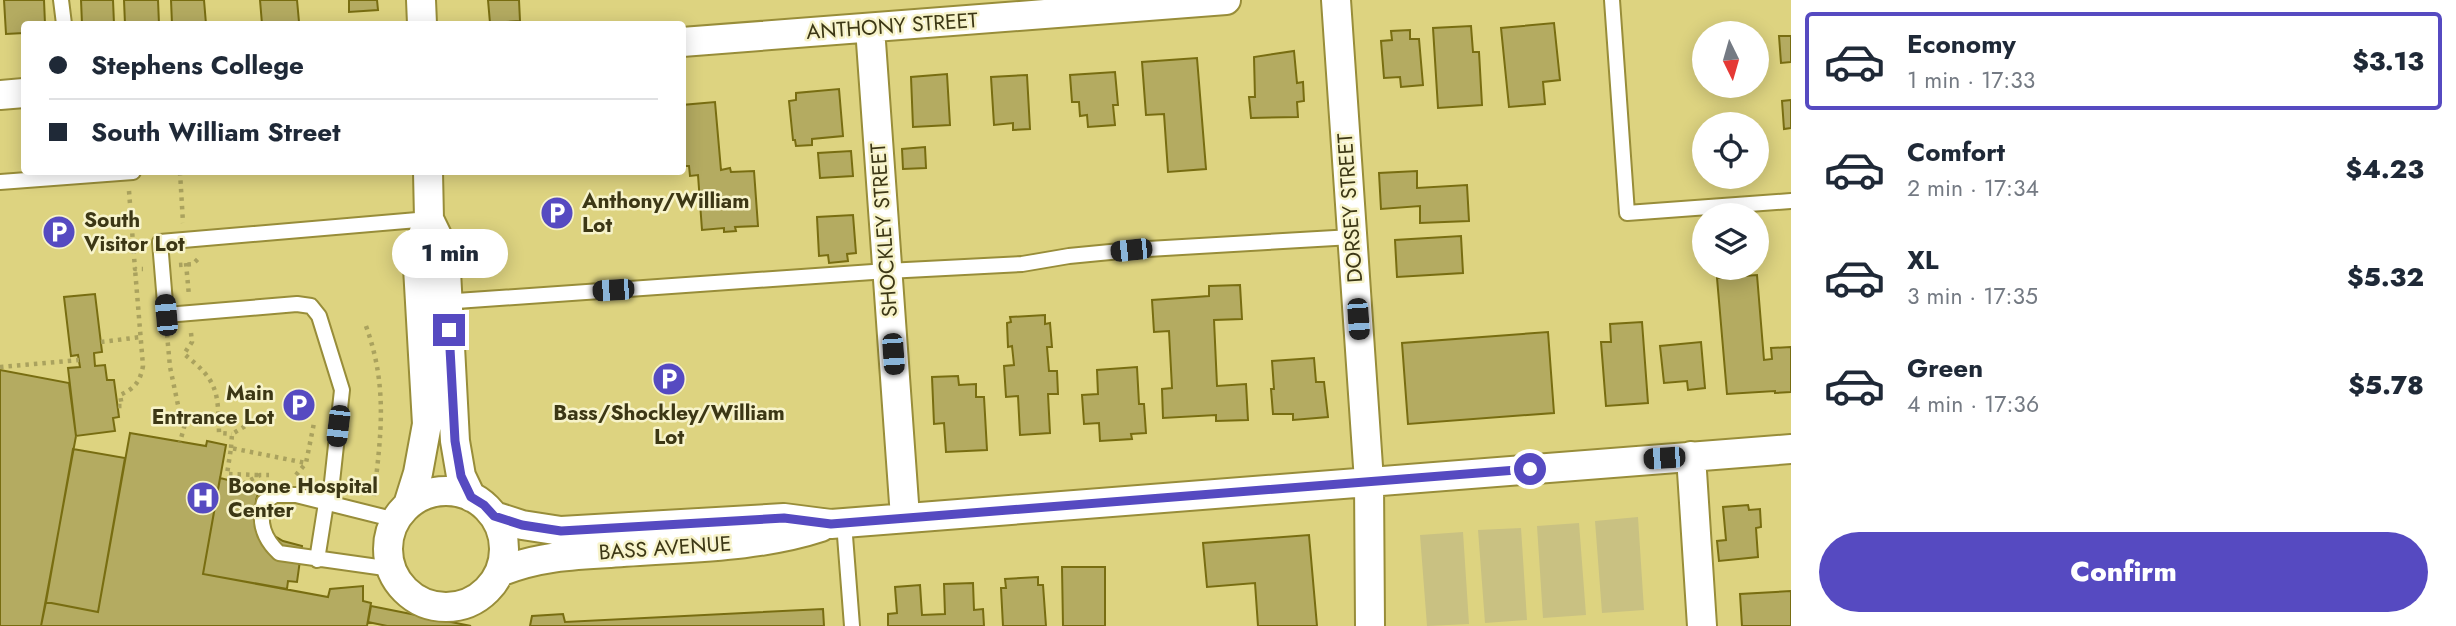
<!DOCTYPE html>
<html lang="en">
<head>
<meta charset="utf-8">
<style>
	body { margin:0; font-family:Jost,sans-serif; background:#f6f6f7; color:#1f2937; height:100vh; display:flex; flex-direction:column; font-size:26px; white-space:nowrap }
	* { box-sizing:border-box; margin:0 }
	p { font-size:23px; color:#747a83 }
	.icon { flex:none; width:38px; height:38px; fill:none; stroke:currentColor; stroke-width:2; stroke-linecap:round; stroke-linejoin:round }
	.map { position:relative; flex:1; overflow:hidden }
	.details { display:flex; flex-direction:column; background:#fff; width:665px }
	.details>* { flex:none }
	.guide { position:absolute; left:21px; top:21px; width:665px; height:154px; border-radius:7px; box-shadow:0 4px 18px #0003; display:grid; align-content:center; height:154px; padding:0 28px; background:#fff }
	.needle { width:46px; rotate:175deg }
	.tools { position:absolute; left:1692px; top:21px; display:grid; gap:14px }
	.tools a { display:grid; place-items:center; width:77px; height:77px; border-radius:50%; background:#fff; box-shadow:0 4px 18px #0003; font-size:35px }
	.end { position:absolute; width:32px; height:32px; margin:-16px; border:9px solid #564ac1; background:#fff; box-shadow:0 0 0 4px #fff }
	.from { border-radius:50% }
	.bubble { position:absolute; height:49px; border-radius:24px; background:#fff; box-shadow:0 4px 18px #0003; font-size:23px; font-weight:800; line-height:49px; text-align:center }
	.car { position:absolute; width:21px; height:42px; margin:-21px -10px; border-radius:9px; box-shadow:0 0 5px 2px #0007; background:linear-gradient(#222 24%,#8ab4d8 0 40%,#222 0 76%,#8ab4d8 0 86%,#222 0) }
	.guide b { display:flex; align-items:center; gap:24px; height:66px; font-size:26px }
	.guide b+b { border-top:2px solid #e0e1e3 }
	.guide i { width:18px; height:18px; background:#1f2937 }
	ul { padding:12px 0 0; list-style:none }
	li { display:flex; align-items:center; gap:21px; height:98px; margin:0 14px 10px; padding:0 14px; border:4px solid transparent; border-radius:7px }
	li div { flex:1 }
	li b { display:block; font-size:26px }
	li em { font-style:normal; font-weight:800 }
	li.current { border-color:#564ac1 }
	li>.icon { width:63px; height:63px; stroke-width:1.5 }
	.action { display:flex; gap:14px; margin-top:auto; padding:14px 28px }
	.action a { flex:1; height:80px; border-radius:42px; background:#564ac1; color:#fff; font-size:28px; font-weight:800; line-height:80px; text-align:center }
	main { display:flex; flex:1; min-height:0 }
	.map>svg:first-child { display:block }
</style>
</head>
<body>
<main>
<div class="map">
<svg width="1791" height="626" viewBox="0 0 1791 626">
	<rect width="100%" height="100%" fill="#ddd380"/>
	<path fill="#c9c182" d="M1638 517 1644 610 1602 613 1595 521Z
		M1579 523 1586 615 1543 618 1537 526Z
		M1521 528 1527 620 1485 623 1478 530Z
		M1463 532 1469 624 1427 626 1420 535Z"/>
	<path fill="#b4ab61" stroke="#786d11" stroke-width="2" d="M4 0H44L45 24H24V33L6 34Z
		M81 0H113L114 24H82Z
		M124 0H158L159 24H125Z
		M171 0H204L206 24H172Z
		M260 0H297L299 22 262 24Z
		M349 0H377L378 10 349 12Z
		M488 0H519L520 21 490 23Z
		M1554 23 1560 80 1543 82 1545 104 1509 107 1501 28Z
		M1471 26 1473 52H1479L1482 105 1438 108 1433 28Z
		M1410 30V39H1419L1423 85 1401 87 1400 77 1384 78 1381 41 1392 40 1391 31Z
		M1779 36H1791V62L1781 63Z
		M1294 51 1297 83 1303 82 1304 101 1297 102 1298 117 1251 118 1249 97H1255L1254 57Z
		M1197 58 1206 169 1168 172 1164 114 1146 115 1142 62Z
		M1115 72 1118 105H1113L1115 125 1088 127 1087 115 1080 116 1079 102H1072L1070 75Z
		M947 74 950 125 913 127 911 77Z
		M1027 75 1030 129 1013 130V123L994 125 991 77Z
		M839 89 843 136 812 139V145L796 146 795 140H793L789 101 796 100V93Z
		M1791 100V128L1784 129 1782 101Z
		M715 102 721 170 730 168 731 172 754 171 758 226 735 227 736 231 724 232V228L702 230 698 175 690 176 689 166H682V105Z
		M925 147 926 168 903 169 902 149Z
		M851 151 853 176 820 178 818 153Z
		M1417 171V188L1467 185 1469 221 1420 223V206L1381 209 1379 173Z
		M853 215 856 253 847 254 848 261 829 263 828 255 819 256 817 217Z
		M1461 236 1463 273 1397 277 1395 240Z
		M1757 275 1764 360 1772 359 1771 348 1791 347V392L1775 393V391L1727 394 1717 278Z
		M1240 285 1242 319 1214 320 1217 386 1246 384 1248 420 1216 421V415L1163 418 1162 389 1172 388 1169 331 1154 332 1152 300 1209 296V286Z
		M95 294 102 352 94 353 95 366 105 365 107 380H114L119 417 113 418 115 431 76 436 68 368 80 367 78 355 71 356 64 297Z
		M1045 315V324L1050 323 1052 347H1047L1049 371H1057L1058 394H1048L1050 433 1020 435 1018 396 1006 397 1004 366 1014 365 1012 346 1008 347 1007 323 1011 322 1010 317Z
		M1642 322 1648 403 1606 406 1601 342H1611L1610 324Z
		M1548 332 1554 413 1408 424 1402 343Z
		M1701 342 1705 388 1688 390 1687 381 1664 383 1660 346Z
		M1314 358 1316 382H1324L1328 417 1293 420V414H1273L1271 389H1274L1272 361Z
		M1137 367 1139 404H1144L1146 433 1131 434 1132 439 1100 441 1099 423 1084 424 1082 395 1098 394 1097 370Z
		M0 370 69 383 76 436 41 626H0Z
		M958 376 959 385 976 384V397H984L987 450 946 452 944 423 934 424 932 377Z
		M130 433 206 446 207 441 226 445 203 574 328 597 330 589 363 586V601L371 603 367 626H41L46 602 98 612Z
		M73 449 125 458 98 612 46 602Z
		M220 478 260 488 256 500 257 516 268 532 283 541 302 546 297 582 288 581 287 589 203 574Z
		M1748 505 1749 510 1760 509 1761 527 1756 528 1758 557 1719 561 1717 541 1726 540 1723 507Z
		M1309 535 1317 626H1258L1255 583 1207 587 1203 543Z
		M1062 567H1105V626H1063Z
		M1038 577V585H1043L1046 626H1003L1001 588H1006L1005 579Z
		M973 583 974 610 983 609 984 626H888V614L897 613 895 587 920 585 922 615 945 614 944 584Z
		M1791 591V626H1742L1740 594Z
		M371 606 471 626H387L368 622Z
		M823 609 824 626H530L532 616 563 614 565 622Z"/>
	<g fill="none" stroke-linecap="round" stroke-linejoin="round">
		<defs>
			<path id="service" d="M61 0 64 24
				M1612 0 1627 213 1791 201
				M0 182 133 172
				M442 302 887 271 1022 264 1069 256 1131 250 1352 237
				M844 523 852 626
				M317 560 326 503 332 482 342 390 319 316 311 306 297 304 166 315 160 242 429 219
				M392 569 279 553C264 539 258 523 264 502L275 495H296L396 520"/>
			<path id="minor" d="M421 0 422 24
				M1336 0 1369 481 1370 626
				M870 28 905 517
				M682 42 1226 0
				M0 95 24 93
				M429 219 445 252 455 441 461 476 471 497
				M1691 456 1702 626
				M388 549a58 58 0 1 1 116 0a58 58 0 1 1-116 0Z
				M408 505 418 473 427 424 417 250 429 219 428 172
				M494 516 522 525 561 531 784 518 831 524 1791 449
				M500 572C536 557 571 555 610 553 680 547 754 549 821 527"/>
		</defs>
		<use href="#service" stroke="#988d39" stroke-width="18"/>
		<use href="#minor" stroke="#988d39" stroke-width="32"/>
		<path stroke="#aaa25e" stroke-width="4.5" stroke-dasharray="3.5 5" stroke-linecap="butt" d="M180 172 183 223
			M129 191 135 269H143
			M186 263 189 296
			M179 265 193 264 199 258
			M366 326C388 387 381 434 374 496
			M191 333 192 342 184 354C218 381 218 391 219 433L232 434
			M167 334 170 367 178 405 185 424 180 442
			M101 342 141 337
			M0 367 79 360
			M118 406H122L120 395C135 388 140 382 143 366L135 269
			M231 448 232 434 262 416
			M258 475 227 474 231 448 306 463
			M296 475 306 463 314 423
			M243 484 260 475H269
			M350 485 380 491"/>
		<use href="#service" stroke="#fff" stroke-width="14"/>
		<use href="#minor" stroke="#fff" stroke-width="28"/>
	</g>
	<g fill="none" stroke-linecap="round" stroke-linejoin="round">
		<path stroke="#564ac1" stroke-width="9" d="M449 330 455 441 461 476 471 497 484 505 494 516 522 525 561 531 784 518 831 524 1530 469"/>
	</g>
	<defs>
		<symbol id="parking-disc" viewBox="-11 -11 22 22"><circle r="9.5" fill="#564ac1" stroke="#f7f3ca"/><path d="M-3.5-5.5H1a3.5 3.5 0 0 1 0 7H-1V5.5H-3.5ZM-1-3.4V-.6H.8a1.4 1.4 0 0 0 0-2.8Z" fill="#fff"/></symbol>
		<symbol id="hospital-disc" viewBox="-11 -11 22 22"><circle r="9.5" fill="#564ac1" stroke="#f7f3ca"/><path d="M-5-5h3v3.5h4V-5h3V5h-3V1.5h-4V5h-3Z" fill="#fff"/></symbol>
	</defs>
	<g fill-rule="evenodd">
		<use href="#parking-disc" x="538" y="194" width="38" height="38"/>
		<use href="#parking-disc" x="40" y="213" width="38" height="38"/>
		<use href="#parking-disc" x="650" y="360" width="38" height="38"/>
		<use href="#parking-disc" x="280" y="386" width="38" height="38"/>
		<use href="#hospital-disc" x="184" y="479" width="38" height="38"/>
	</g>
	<g text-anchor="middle" stroke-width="5" stroke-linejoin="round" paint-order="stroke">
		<g font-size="21" fill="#3c3715" stroke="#f7f3ca">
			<text transform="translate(892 26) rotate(-4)" y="7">ANTHONY STREET</text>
			<text transform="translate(1350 208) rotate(-94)" y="7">DORSEY STREET</text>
			<text transform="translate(884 230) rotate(-94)" y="7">SHOCKLEY STREET</text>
			<text transform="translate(665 548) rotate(-4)" y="7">BASS AVENUE</text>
		</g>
		<g font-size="21" font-weight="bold" fill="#3c3715" stroke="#f7f3ca" text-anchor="start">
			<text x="582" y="208">Anthony/William<tspan x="582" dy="24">Lot</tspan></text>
			<text x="84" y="227">South<tspan x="84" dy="24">Visitor Lot</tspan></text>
			<text x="274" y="400" text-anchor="end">Main<tspan x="274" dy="24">Entrance Lot</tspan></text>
			<text x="669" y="420" text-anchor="middle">Bass/Shockley/William<tspan x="669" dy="24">Lot</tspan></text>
			<text x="228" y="493">Boone Hospital<tspan x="228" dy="24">Center</tspan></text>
		</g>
	</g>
</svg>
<div class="tools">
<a><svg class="needle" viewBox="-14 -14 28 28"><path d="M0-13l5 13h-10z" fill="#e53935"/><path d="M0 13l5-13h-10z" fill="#747a83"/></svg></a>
<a><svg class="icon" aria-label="locate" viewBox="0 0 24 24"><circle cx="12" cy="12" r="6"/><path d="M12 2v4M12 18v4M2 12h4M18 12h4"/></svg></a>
<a><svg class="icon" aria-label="layers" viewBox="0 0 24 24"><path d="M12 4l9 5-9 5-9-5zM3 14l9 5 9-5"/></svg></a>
</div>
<i class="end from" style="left:1530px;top:469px"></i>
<i class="end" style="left:449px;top:330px"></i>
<div class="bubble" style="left:392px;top:229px;width:116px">1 min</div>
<i class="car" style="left:1131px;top:250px;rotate:264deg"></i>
<i class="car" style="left:613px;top:290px;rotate:266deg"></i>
<i class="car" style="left:166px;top:315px;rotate:355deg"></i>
<i class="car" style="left:1358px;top:319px;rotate:176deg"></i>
<i class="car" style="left:893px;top:354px;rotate:176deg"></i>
<i class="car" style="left:338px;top:426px;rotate:187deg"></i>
<i class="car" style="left:1664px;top:458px;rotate:266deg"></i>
<div class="guide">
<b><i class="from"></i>Stephens College</b>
<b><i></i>South William Street</b>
</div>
</div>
<section class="details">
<ul>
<li class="current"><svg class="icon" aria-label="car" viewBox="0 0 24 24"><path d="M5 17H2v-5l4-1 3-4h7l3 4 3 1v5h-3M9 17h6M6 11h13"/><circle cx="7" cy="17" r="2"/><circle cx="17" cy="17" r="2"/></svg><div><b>Economy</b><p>1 min · 17:33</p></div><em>$3.13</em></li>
<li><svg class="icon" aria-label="car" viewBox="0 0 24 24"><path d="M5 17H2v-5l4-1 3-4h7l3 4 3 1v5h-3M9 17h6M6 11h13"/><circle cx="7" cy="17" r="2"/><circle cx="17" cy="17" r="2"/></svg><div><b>Comfort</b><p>2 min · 17:34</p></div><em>$4.23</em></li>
<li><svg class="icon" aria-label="car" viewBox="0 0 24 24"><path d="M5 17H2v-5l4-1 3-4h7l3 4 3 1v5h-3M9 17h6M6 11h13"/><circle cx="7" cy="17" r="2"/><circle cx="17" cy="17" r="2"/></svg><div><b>XL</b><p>3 min · 17:35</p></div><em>$5.32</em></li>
<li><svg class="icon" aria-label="car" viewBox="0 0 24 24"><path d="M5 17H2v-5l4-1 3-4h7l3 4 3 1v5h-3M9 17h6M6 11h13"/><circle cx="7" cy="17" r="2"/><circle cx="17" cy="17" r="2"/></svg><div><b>Green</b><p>4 min · 17:36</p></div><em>$5.78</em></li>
</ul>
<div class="action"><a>Confirm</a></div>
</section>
</main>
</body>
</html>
